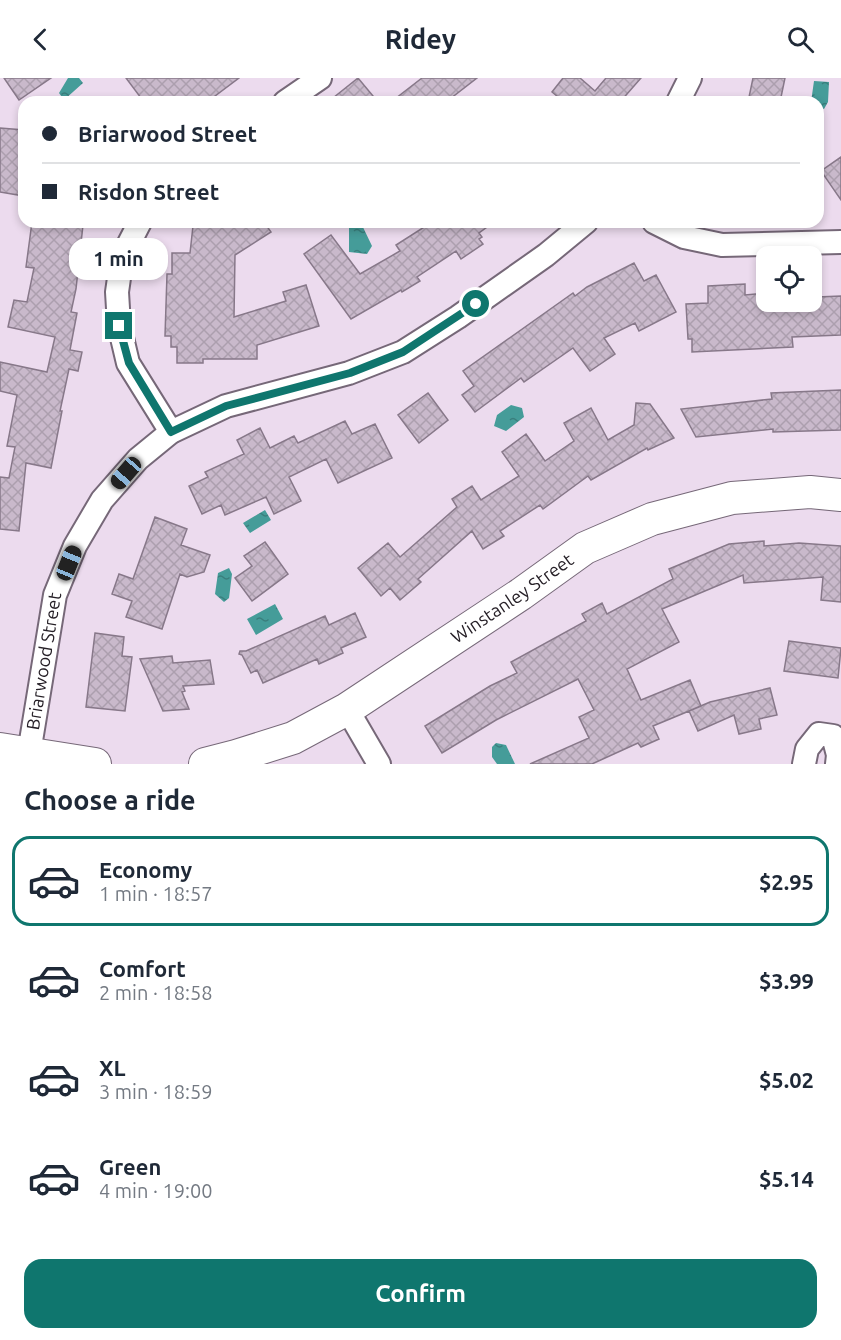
<!DOCTYPE html>
<html lang="en">
<head>
<meta charset="utf-8">
<style>
	body { margin:0; font-family:Ubuntu,sans-serif; background:#f2f2f3; color:#1f2937; height:100vh; display:flex; flex-direction:column; font-size:22px; white-space:nowrap }
	* { box-sizing:border-box; margin:0 }
	p { font-size:20px; color:#747a83 }
	.icon { flex:none; width:33px; height:33px; fill:none; stroke:currentColor; stroke-width:2; stroke-linecap:round; stroke-linejoin:round }
	.map { position:relative; height:686px; overflow:hidden }
	.drawer { display:flex; flex-direction:column; background:#fff; flex:1 }
	.drawer>* { flex:none }
	.top-card { position:absolute; left:18px; top:18px; width:806px; height:132px; border-radius:18px; box-shadow:0 3px 9px #0003; display:grid; align-content:center; height:132px; padding:0 24px; background:#fff }
	.fabs { position:absolute; left:756px; top:168px; display:grid; gap:12px }
	.fabs a { display:grid; place-items:center; width:66px; height:66px; border-radius:12px; background:#fff; box-shadow:0 3px 9px #0003; font-size:30px }
	.end { position:absolute; width:27px; height:27px; margin:-14px; border:8px solid #0f766e; background:#fff; box-shadow:0 0 0 3px #fff }
	.from { border-radius:50% }
	.bubble { position:absolute; height:42px; border-radius:18px; background:#fff; box-shadow:0 3px 9px #0003; font-size:20px; font-weight:700; line-height:42px; text-align:center }
	.car { position:absolute; width:18px; height:36px; margin:-18px -9px; border-radius:8px; box-shadow:0 0 4px 2px #0007; background:linear-gradient(#222 24%,#8ab4d8 0 40%,#222 0 76%,#8ab4d8 0 86%,#222 0) }
	.top-card b { display:flex; align-items:center; gap:21px; height:57px; font-size:22px }
	.top-card b+b { border-top:2px solid #e0e1e3 }
	.top-card i { width:15px; height:15px; background:#1f2937 }
	ul { padding:0; list-style:none }
	li { display:flex; align-items:center; gap:18px; height:90px; margin:0 12px 9px; padding:0 12px; border:3px solid transparent; border-radius:18px }
	li div { flex:1 }
	li b { display:block; font-size:22px }
	li em { font-style:normal; font-weight:700 }
	li.on { border-color:#0f766e }
	li>.icon { width:54px; height:54px; stroke-width:1.5 }
	h2 { padding:0 24px; font-size:27px; line-height:72px }
	.primary-button { display:flex; gap:12px; margin-top:auto; padding:12px 24px }
	.primary-button a { flex:1; height:69px; border-radius:18px; background:#0f766e; color:#fff; font-size:24px; font-weight:700; line-height:69px; text-align:center }
	header { display:flex; justify-content:space-between; align-items:center; height:78px; padding:0 24px; background:#fff; font-size:27px; font-weight:700 }
	.map>svg:first-child { display:block }
</style>
</head>
<body>
<header><svg class="icon" aria-label="back" viewBox="0 0 24 24"><path d="M15 5l-7 7 7 7"/></svg>Ridey<svg class="icon" aria-label="search" viewBox="0 0 24 24"><circle cx="10" cy="10" r="6"/><path d="M15 15l6 6"/></svg></header>
<div class="map">
<svg width="841" height="686" viewBox="0 0 841 686">
	<defs>
		<pattern id="water-ripples" width="26" height="14" patternUnits="userSpaceOnUse" patternTransform="scale(1.5)"><rect width="26" height="14" fill="#459c99"/><path d="M2 4q2-2 4 0t4 0M15 11q2-2 4 0t4 0" fill="none" stroke="#397f7d"/></pattern>
		<pattern id="building-cross-hatch" width="8" height="8" patternUnits="userSpaceOnUse" patternTransform="scale(1.5)"><rect width="8" height="8" fill="#c9b9cb"/><path d="M0 0l8 8M0 8l8-8" fill="none" stroke="#ac9fae"/></pattern>
	</defs>
	<rect width="100%" height="100%" fill="#ecdbee"/>
	<path fill="url(#water-ripples)" d="M68 0H79L83 5 64 22 59 15Z
		M814 3 829 4 828 24 824 31 818 29V24H811Z
		M361 145 372 168 367 176 349 174V149Z
		M511 327 522 330 524 339 506 353 494 348 497 337Z
		M265 432 271 442 250 455 243 445Z
		M229 490 232 496 229 520 224 524 215 516 218 495Z
		M275 526 283 541 256 557 247 541Z
		M496 665 506 667 515 686H497L492 679V669Z"/>
	<path fill="url(#building-cross-hatch)" stroke="#877889" stroke-width="1.5" d="M4 0H51L19 22Z
		M126 0H239L207 24H144Z
		M358 0 378 24H328Z
		M422 0H477L446 24H391Z
		M563 0H580L595 13 606 0H641L620 24H564L552 14Z
		M753 0H785L780 24H748Z
		M0 50 24 52V118L0 114Z
		M841 79V122L821 93Z
		M32 144 83 147 76 211 71 234 77 235 70 272 82 274 78 293 69 291 60 333H62L51 390 26 385 19 453 0 451V399L9 400 15 369 7 368 17 317 0 313V284L47 294 55 259 8 249 14 222 27 224 34 190 26 189Z
		M198 144H264L271 154 235 177 234 239 286 223 283 214 306 207 319 248 257 267V281H203V285H177V269H171V258H165L167 196H172V175H190L193 148Z
		M432 144H494L479 155 482 159 479 161 483 166 461 181 456 173 417 199 420 203 402 214 401 212 351 241 304 176 331 157 360 196 400 173 396 167Z
		M634 185 644 203 656 197 676 234 639 253 635 245 604 260 615 276 590 293 573 270 524 304 521 300 475 334 462 317 474 308 463 293 573 215 575 218 587 209Z
		M745 206V217L766 215V224H819L818 219 841 218V257L792 259 793 269 692 274V261H688L686 226 708 225V208Z
		M841 312V352L773 354V351L696 359 681 331 772 321 771 315Z
		M428 315 448 342 419 365 398 337Z
		M636 325 650 326 674 360 648 372 647 370 591 402 588 398 543 431 540 427 500 453 504 458 483 471 472 453 418 501 421 504 400 522 390 510 381 518 358 490 388 465 400 479 457 429 452 421 472 408 481 422 519 398 502 374 526 356 545 383 574 363 564 345 591 330 608 362 634 347Z
		M345 343 352 356 375 346 392 380 338 405 326 381 289 399 301 423 274 436 266 419 225 437 221 427 202 436 189 408 208 399 205 394 244 376 237 362 260 350 270 370 294 358 298 365Z
		M155 439 187 451 181 467 210 477 204 494 187 499 180 496 162 551 126 539 132 523 112 516 119 496 133 501Z
		M764 463V468L799 465 841 468V524L821 522 823 499 744 505 743 497 662 531 679 564 627 591 641 622 690 602 701 628 653 648 659 661 641 669 638 665 592 686H530L589 660 579 639 594 632 578 601 496 642 442 675 425 648 490 608 517 595 511 584 586 543 582 536 602 525 607 536 673 501 669 491 729 466Z
		M265 464 288 496 252 523 235 500 252 488 244 478Z
		M355 535 366 559 341 570 343 575 319 586 317 581 263 605 257 592 251 595 242 577 239 576 240 573H246L325 538 329 547Z
		M95 555 124 559 122 578 132 579 125 633 86 629Z
		M789 563 841 570 838 600 784 593Z
		M172 578 173 585 210 582 214 606 183 608 185 613 182 614 189 631 163 633 140 581Z
		M770 610 777 637 759 641 761 651 739 656 734 637 698 653 689 633 710 624Z"/>
	<g fill="none" stroke-linecap="round" stroke-linejoin="round">
		<defs>
			<g id="street">
				<path d="M285 24 320 0"/>
				<path d="M678 24 690 0"/>
				<path d="M140 144 122 179 117 214 119 247 128 285 171 354"/>
				<path d="M654 144 684 159 722 167 841 164"/>
				<path d="M347 631 379 686"/>
				<path id="s1" d="M29 675 55 517 75 468 102 422 138 381 171 354 226 328 349 295 403 274 458 239 546 177 586 144"/>
				<path d="M804 686 807 671 819 656 833 658 838 677 837 686"/>
			</g>
			<g id="secondary">
				<path d="M0 671 95 686"/>
				<path id="s2" d="M205 686 236 678 293 660 347 631 521 516 585 470 652 441 732 420 810 414 841 417"/>
			</g>
		</defs>
		<use href="#street" stroke="#766878" stroke-width="26"/>
		<use href="#secondary" stroke="#766878" stroke-width="34"/>
		<use href="#street" stroke="#fff" stroke-width="22"/>
		<use href="#secondary" stroke="#fff" stroke-width="32"/>
	</g>
	<g fill="none" stroke-linecap="round" stroke-linejoin="round">
		<path stroke="#0f766e" stroke-width="8" d="M119 248 129 285 171 354 226 328 350 295 403 274 476 226"/>
	</g>
	<g text-anchor="middle" stroke-width="5" stroke-linejoin="round" paint-order="stroke">
		<g font-size="18" fill="#262027" stroke="#fff">
			<text dy="6" stroke="none"><textPath href="#s2" startOffset="352">Winstanley Street</textPath></text>
			<text dy="6" stroke="none"><textPath href="#s1" startOffset="93">Briarwood Street</textPath></text>
		</g>
	</g>
</svg>
<div class="fabs">
<a><svg class="icon" aria-label="locate" viewBox="0 0 24 24"><circle cx="12" cy="12" r="6"/><path d="M12 2v4M12 18v4M2 12h4M18 12h4"/></svg></a>
</div>
<i class="end from" style="left:476px;top:226px"></i>
<i class="end" style="left:119px;top:248px"></i>
<div class="bubble" style="left:69px;top:160px;width:99px">1 min</div>
<i class="car" style="left:126px;top:395px;rotate:221deg"></i>
<i class="car" style="left:69px;top:485px;rotate:22deg"></i>
<div class="top-card">
<b><i class="from"></i>Briarwood Street</b>
<b><i></i>Risdon Street</b>
</div>
</div>
<section class="drawer">
<h2>Choose a ride</h2>
<ul>
<li class="on"><svg class="icon" aria-label="car" viewBox="0 0 24 24"><path d="M5 17H2v-5l4-1 3-4h7l3 4 3 1v5h-3M9 17h6M6 11h13"/><circle cx="7" cy="17" r="2"/><circle cx="17" cy="17" r="2"/></svg><div><b>Economy</b><p>1 min · 18:57</p></div><em>$2.95</em></li>
<li><svg class="icon" aria-label="car" viewBox="0 0 24 24"><path d="M5 17H2v-5l4-1 3-4h7l3 4 3 1v5h-3M9 17h6M6 11h13"/><circle cx="7" cy="17" r="2"/><circle cx="17" cy="17" r="2"/></svg><div><b>Comfort</b><p>2 min · 18:58</p></div><em>$3.99</em></li>
<li><svg class="icon" aria-label="car" viewBox="0 0 24 24"><path d="M5 17H2v-5l4-1 3-4h7l3 4 3 1v5h-3M9 17h6M6 11h13"/><circle cx="7" cy="17" r="2"/><circle cx="17" cy="17" r="2"/></svg><div><b>XL</b><p>3 min · 18:59</p></div><em>$5.02</em></li>
<li><svg class="icon" aria-label="car" viewBox="0 0 24 24"><path d="M5 17H2v-5l4-1 3-4h7l3 4 3 1v5h-3M9 17h6M6 11h13"/><circle cx="7" cy="17" r="2"/><circle cx="17" cy="17" r="2"/></svg><div><b>Green</b><p>4 min · 19:00</p></div><em>$5.14</em></li>
</ul>
<div class="primary-button"><a>Confirm</a></div>
</section>
</body>
</html>
